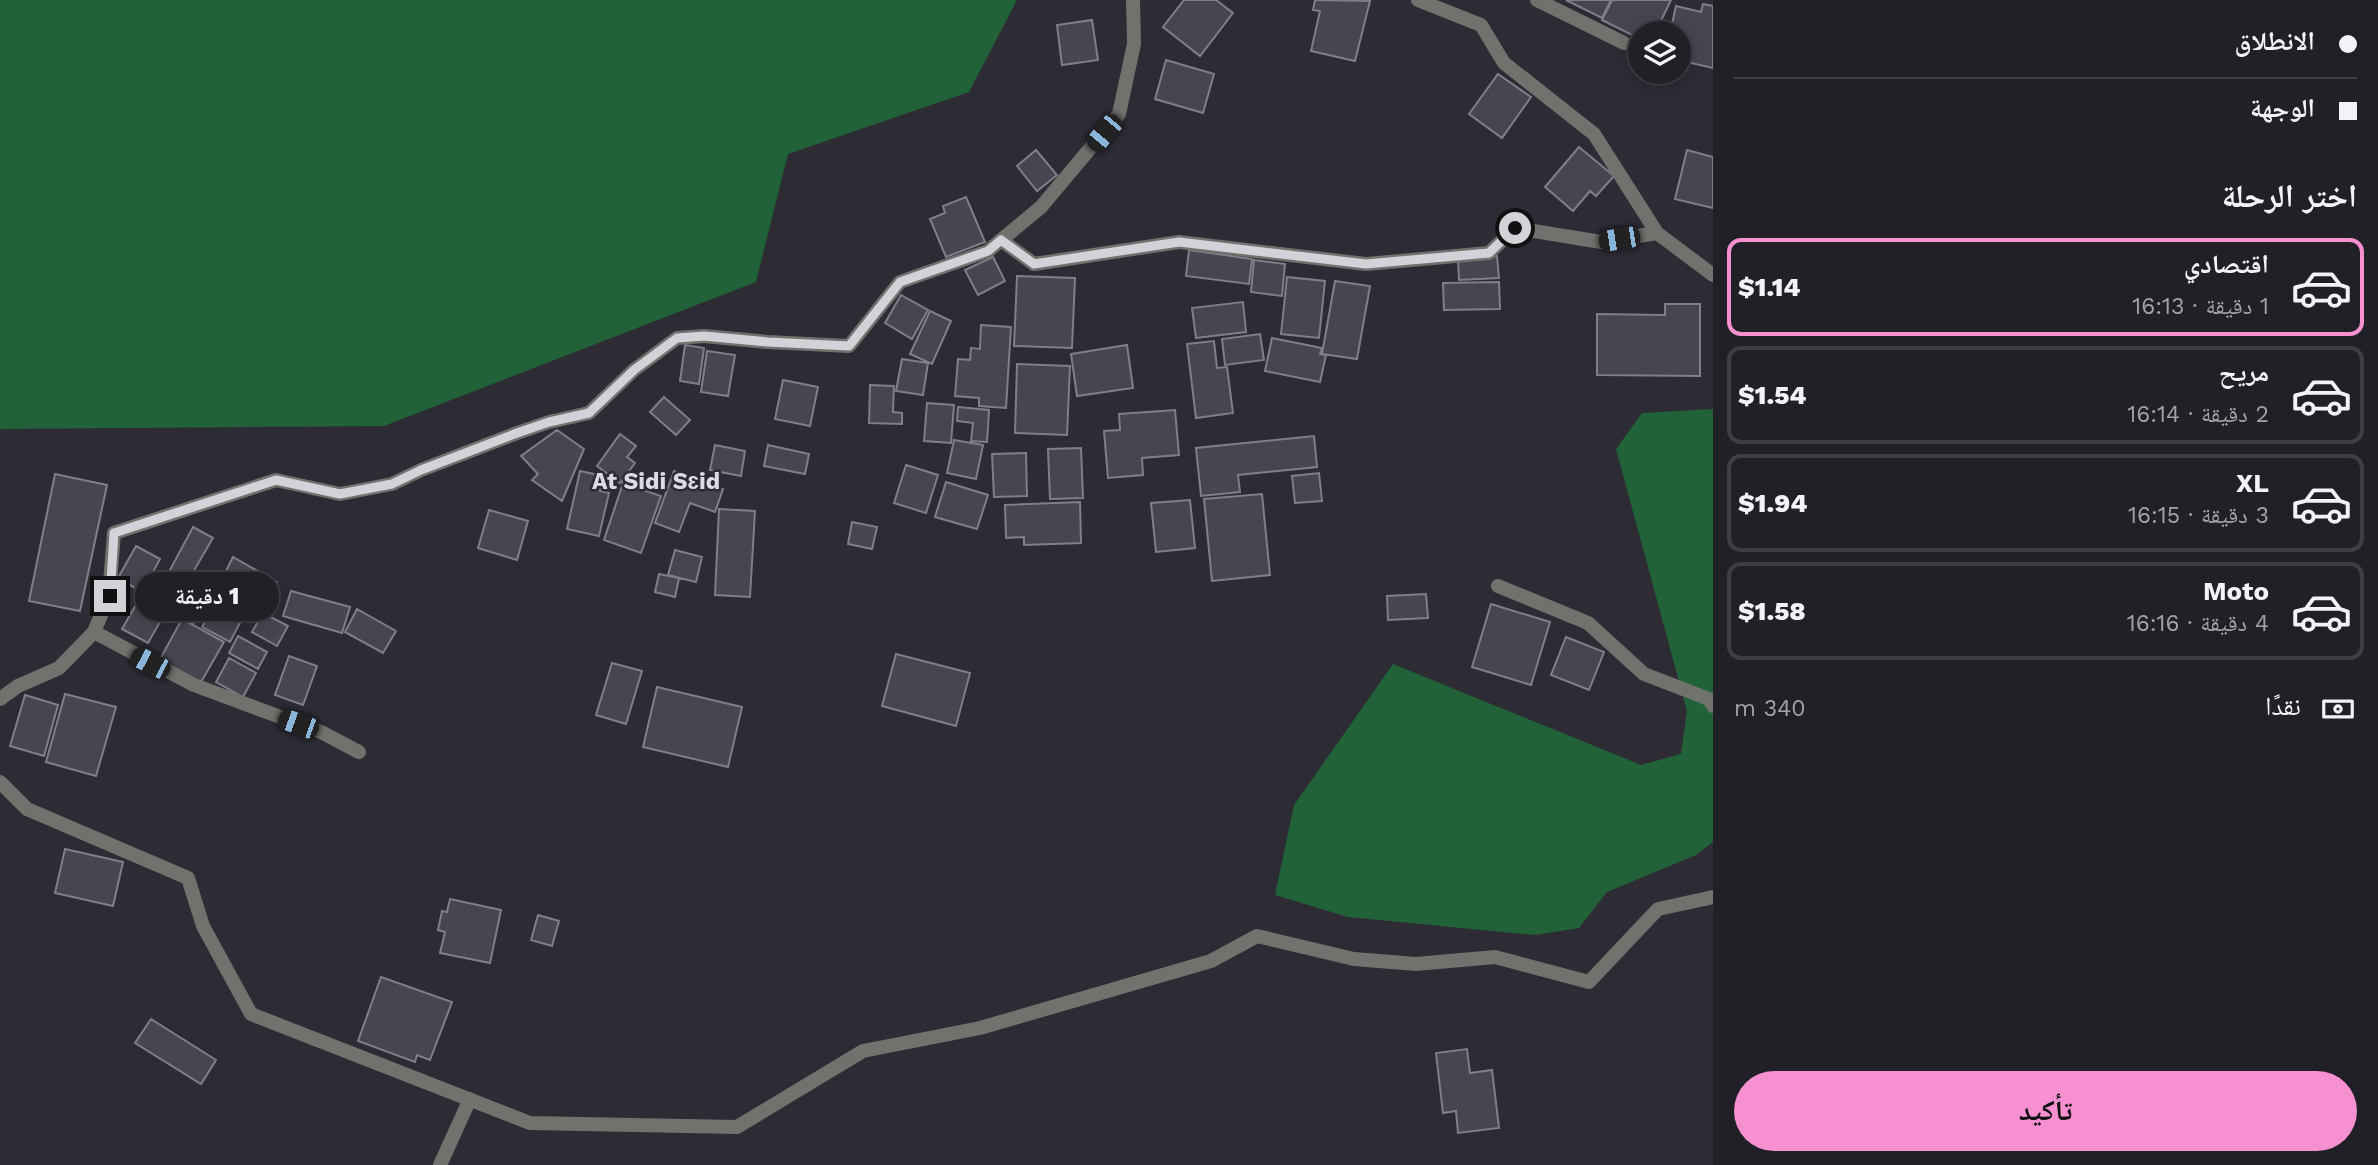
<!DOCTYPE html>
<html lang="ar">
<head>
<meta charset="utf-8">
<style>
	body { margin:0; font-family:"Work Sans","Noto Naskh Arabic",sans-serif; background:#2e2d33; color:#f1f3f6; direction:rtl; height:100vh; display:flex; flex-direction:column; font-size:26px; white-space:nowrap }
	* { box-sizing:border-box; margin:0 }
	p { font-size:23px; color:#a2a3a7 }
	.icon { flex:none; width:38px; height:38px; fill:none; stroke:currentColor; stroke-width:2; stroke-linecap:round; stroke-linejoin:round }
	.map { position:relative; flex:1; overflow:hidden; direction:ltr }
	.sheet { display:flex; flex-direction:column; background:#222027; width:665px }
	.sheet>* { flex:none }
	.guide { display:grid; align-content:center; height:154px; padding:0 21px; background:#222027 }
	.controls { position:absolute; left:1628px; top:21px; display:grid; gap:14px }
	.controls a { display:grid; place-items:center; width:63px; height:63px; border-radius:50%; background:#222027; box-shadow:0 4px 18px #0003,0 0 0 2px #3f3e44; font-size:35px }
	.end { position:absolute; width:32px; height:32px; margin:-16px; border:9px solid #d3d2d8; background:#111; box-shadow:0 0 0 4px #111 }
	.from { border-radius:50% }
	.bubble { position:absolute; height:49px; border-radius:24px; background:#222027; box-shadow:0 4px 18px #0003,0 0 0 2px #3f3e44; font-size:23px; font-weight:800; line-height:49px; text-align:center; direction:rtl }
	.car { position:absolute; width:21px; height:42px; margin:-21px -10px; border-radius:9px; box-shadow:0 0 5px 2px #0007; background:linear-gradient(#222 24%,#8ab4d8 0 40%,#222 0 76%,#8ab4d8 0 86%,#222 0) }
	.guide b { display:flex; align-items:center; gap:24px; height:66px; font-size:26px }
	.guide b+b { border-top:2px solid #3f3e44 }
	.guide i { width:18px; height:18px; background:#f1f3f6 }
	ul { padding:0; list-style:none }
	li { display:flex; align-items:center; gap:21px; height:98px; margin:0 14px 10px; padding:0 7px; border:4px solid #3f3e44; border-radius:14px }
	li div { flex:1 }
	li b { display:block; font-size:26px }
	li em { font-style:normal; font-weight:800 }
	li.on { border-color:#f690d0 }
	li>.icon { width:63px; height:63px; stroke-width:1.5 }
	h2 { padding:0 21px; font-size:32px; line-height:84px }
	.pay { display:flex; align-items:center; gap:18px; height:77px; padding:0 21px; font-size:26px }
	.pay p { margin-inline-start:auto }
	.action { display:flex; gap:14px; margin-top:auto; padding:14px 21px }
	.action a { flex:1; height:80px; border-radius:42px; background:#f690d0; color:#111; font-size:28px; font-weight:800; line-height:80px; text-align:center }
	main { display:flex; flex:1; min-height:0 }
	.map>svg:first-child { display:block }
</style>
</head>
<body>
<main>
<section class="sheet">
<div class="guide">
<b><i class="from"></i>الانطلاق</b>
<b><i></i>الوجهة</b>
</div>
<h2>اختر الرحلة</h2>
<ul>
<li class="on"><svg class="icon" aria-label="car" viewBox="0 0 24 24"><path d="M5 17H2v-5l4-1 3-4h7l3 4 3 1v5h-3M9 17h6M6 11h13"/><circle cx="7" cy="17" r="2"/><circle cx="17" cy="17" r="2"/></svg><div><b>اقتصادي</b><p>1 دقيقة · 16:13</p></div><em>$1.14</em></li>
<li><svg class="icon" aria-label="car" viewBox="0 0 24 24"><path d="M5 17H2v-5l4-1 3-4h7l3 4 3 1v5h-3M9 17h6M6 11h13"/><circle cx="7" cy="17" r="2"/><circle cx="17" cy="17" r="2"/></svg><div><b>مريح</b><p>2 دقيقة · 16:14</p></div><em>$1.54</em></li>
<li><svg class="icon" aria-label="car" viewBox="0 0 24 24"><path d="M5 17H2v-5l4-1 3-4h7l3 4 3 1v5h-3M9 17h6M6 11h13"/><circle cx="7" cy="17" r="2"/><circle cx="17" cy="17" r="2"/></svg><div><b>XL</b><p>3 دقيقة · 16:15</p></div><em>$1.94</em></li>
<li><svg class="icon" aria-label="car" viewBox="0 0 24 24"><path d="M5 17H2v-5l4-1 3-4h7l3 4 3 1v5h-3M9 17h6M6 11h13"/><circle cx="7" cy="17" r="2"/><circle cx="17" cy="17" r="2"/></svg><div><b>Moto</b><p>4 دقيقة · 16:16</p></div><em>$1.58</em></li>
</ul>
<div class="pay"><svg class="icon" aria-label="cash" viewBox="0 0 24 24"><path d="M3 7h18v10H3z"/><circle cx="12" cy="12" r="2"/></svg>نقدًا<p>340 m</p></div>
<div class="action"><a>تأكيد</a></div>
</section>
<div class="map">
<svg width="1713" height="1165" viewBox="0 0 1713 1165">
	<rect width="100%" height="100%" fill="#2d2b34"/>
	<path fill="#226238" d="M0 0H1017L969 92 788 154 756 282 384 426 0 429Z
		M1713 409V842L1696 855 1607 892 1579 928 1535 935 1348 917 1275 895 1294 805 1393 664 1641 765 1681 754 1687 711 1616 449 1642 413Z"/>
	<path fill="#47454f" stroke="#817e89" stroke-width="2" d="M1184 0H1216L1233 13 1200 56 1163 27Z
		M1315 0 1370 1 1355 61 1311 51 1320 11 1313 10Z
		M1566 0H1611L1602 18Z
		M1612 0H1671L1655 33H1640V39L1602 20Z
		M1703 4 1713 6V68L1678 60V33H1670L1676 6 1701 12Z
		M1092 20 1098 60 1062 65 1057 25Z
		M1166 60 1214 74 1203 113 1155 99Z
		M1498 74 1531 97 1502 138 1469 114Z
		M1579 147 1614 176 1596 196 1590 191 1573 211 1545 187Z
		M1036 150 1057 175 1037 191 1017 166Z
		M1687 150 1713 157V208L1675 199Z
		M966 197 985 242 946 257 930 219 945 213 943 206Z
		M1189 250 1252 259 1249 284 1186 276Z
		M1497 256 1499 278 1459 280 1458 259Z
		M993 257 1005 281 978 295 965 270Z
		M1254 260 1285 264 1282 296 1251 292Z
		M1017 276 1075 278 1072 348 1014 346Z
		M1287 277 1325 281 1319 338 1281 334Z
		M1335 281 1370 286 1357 359 1322 354Z
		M1499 282 1500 309 1444 310 1443 283Z
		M901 295 928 310 912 339 885 323Z
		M1243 302 1246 332 1196 338 1192 308Z
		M1665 304H1700V376L1597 375V314L1665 315Z
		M930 311 951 321 932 364 910 354Z
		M981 325 1011 327 1006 408 979 406V398L955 396 958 359 970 360 971 348 980 349Z
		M1260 334 1264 360 1225 365 1222 339Z
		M1272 338 1322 348 1320 354 1326 355 1320 382 1265 371Z
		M1214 341 1217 368 1227 367 1233 413 1196 418 1187 344Z
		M685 345 704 348 699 384 680 381Z
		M1127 345 1133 388 1077 396 1071 354Z
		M707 351 735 355 728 396 701 392Z
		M902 359 928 363 923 395 896 391Z
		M1017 364 1070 366 1067 435 1015 433Z
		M783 380 818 387 810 426 775 419Z
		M870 385 894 386 893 412 902 413V424L869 423Z
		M664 397 690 420 676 435 650 412Z
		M927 403 954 405 951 443 924 441Z
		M958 407 989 410 987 442 971 441 973 423 957 421Z
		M1175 410 1179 455 1142 458 1143 475 1108 478 1104 431 1120 430 1119 414Z
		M557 430 584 449 562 501 532 480 538 474 521 456Z
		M620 434 636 446 627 457 635 463 620 483 597 466Z
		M1314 436 1317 467 1238 475 1240 492 1201 496 1196 448Z
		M954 440 983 445 976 479 947 473Z
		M715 445 745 451 741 476 710 470Z
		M768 445 809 454 805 474 764 466Z
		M1081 448 1083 498 1050 499 1048 449Z
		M1026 453 1027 496 994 497 992 454Z
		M906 465 938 475 926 513 894 503Z
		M580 471 604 476 600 491 609 493 599 536 567 529Z
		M674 471 723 489 715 512 690 503 679 532 655 523Z
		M1319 473 1322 501 1295 503 1292 476Z
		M55 474 107 485 80 611 29 601Z
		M946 482 988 495 977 529 935 517Z
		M623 483 661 496 641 553 604 540Z
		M1262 494 1270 575 1212 581 1204 499Z
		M1190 500 1195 548 1156 552 1151 503Z
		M1080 502 1081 543 1024 545V537L1006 538 1005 505Z
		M719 509 755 511 750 597 715 595Z
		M489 510 528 521 517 560 478 548Z
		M852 522 877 527 872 549 848 544Z
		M193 527 213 538 182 591 164 581Z
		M136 546 160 559 142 592 118 578Z
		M675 550 702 557 696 582 668 575Z
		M233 557 277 582 266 601 259 598 248 617 223 603 234 584 223 577Z
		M659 574 679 578 675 597 655 592Z
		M194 577 208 584 201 598 187 590Z
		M158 579 204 605 194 623 148 597Z
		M291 591 350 607 342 633 283 616Z
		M1426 594 1428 618 1388 620 1387 596Z
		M138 601 164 615 148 643 122 629Z
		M215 604 242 619 230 642 202 627Z
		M1491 604 1550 622 1531 685 1472 667Z
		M357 609 396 631 383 653 345 632Z
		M263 613 288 626 277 646 252 632Z
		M182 619 224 642 200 684 159 661Z
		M238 636 267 652 258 669 229 653Z
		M1566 637 1604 652 1589 690 1551 675Z
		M896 654 970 673 956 726 882 706Z
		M289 656 317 666 303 705 275 695Z
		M229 658 256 673 243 697 216 682Z
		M612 663 642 671 626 724 596 715Z
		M657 687 742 707 728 767 643 747Z
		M65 694 116 707 96 776 46 762Z
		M25 695 58 705 44 756 10 746Z
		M65 849 123 862 113 906 55 893Z
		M450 899 501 910 490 963 440 953 445 932 438 930 442 911 447 912Z
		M538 915 559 921 552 946 531 940Z
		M381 977 452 1002 430 1060 417 1055 415 1062 358 1041Z
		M151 1019 216 1060 201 1084 135 1043Z
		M1467 1049 1470 1073 1492 1070 1499 1128 1458 1133 1456 1111 1443 1113 1436 1053Z"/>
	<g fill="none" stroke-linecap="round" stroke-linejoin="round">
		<path stroke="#70726d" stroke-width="14" d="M1657 233 1713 275
			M1001 240 1034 264 1179 242 1366 264 1489 253 1515 228 1601 242 1657 233 1594 134 1504 63 1481 25 1418 0
			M0 782 27 809 188 878 203 926 251 1014 530 1123 737 1127 863 1051 980 1028 1211 961 1257 936 1354 959 1416 964 1495 957 1589 982 1658 909 1713 897
			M440 1165 470 1099"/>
		<path stroke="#70726d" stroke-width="14" d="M1537 0 1624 43
			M1498 586 1588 623 1644 674 1709 699 1713 706
			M94 632 194 685 321 732 359 752
			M0 699 18 686 59 668 94 632 109 596 114 533 276 480 340 494 392 484 421 470 517 433 549 422 589 413 634 370 677 338 704 336 768 342 849 346 900 282 988 251 1041 207 1119 114 1134 44 1133 0"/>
	</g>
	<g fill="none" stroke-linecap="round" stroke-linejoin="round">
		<path stroke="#d3d2d8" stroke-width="9" d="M110 596 114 533 276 480 340 494 392 484 421 470 517 433 549 422 589 413 634 370 677 338 704 336 768 342 849 346 900 282 988 251 1001 240 1034 264 1179 242 1366 264 1489 253 1515 228"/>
	</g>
	<g text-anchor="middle" stroke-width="5" stroke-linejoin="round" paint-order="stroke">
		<g font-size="23" font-weight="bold" fill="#dddbe7" stroke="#2d2b34">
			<text x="656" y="489">At Sidi Sɛid</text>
		</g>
	</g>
</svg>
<div class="controls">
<a><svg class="icon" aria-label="layers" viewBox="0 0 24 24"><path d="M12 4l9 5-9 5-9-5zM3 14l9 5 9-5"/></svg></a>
</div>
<i class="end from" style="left:1515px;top:228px"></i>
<i class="end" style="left:110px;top:596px"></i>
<div class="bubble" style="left:135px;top:572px;width:144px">1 دقيقة</div>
<i class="car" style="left:1104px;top:133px;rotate:220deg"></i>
<i class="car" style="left:1619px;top:239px;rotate:261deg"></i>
<i class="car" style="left:150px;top:663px;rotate:297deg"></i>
<i class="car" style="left:298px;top:724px;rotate:290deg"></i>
</div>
</main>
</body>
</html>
